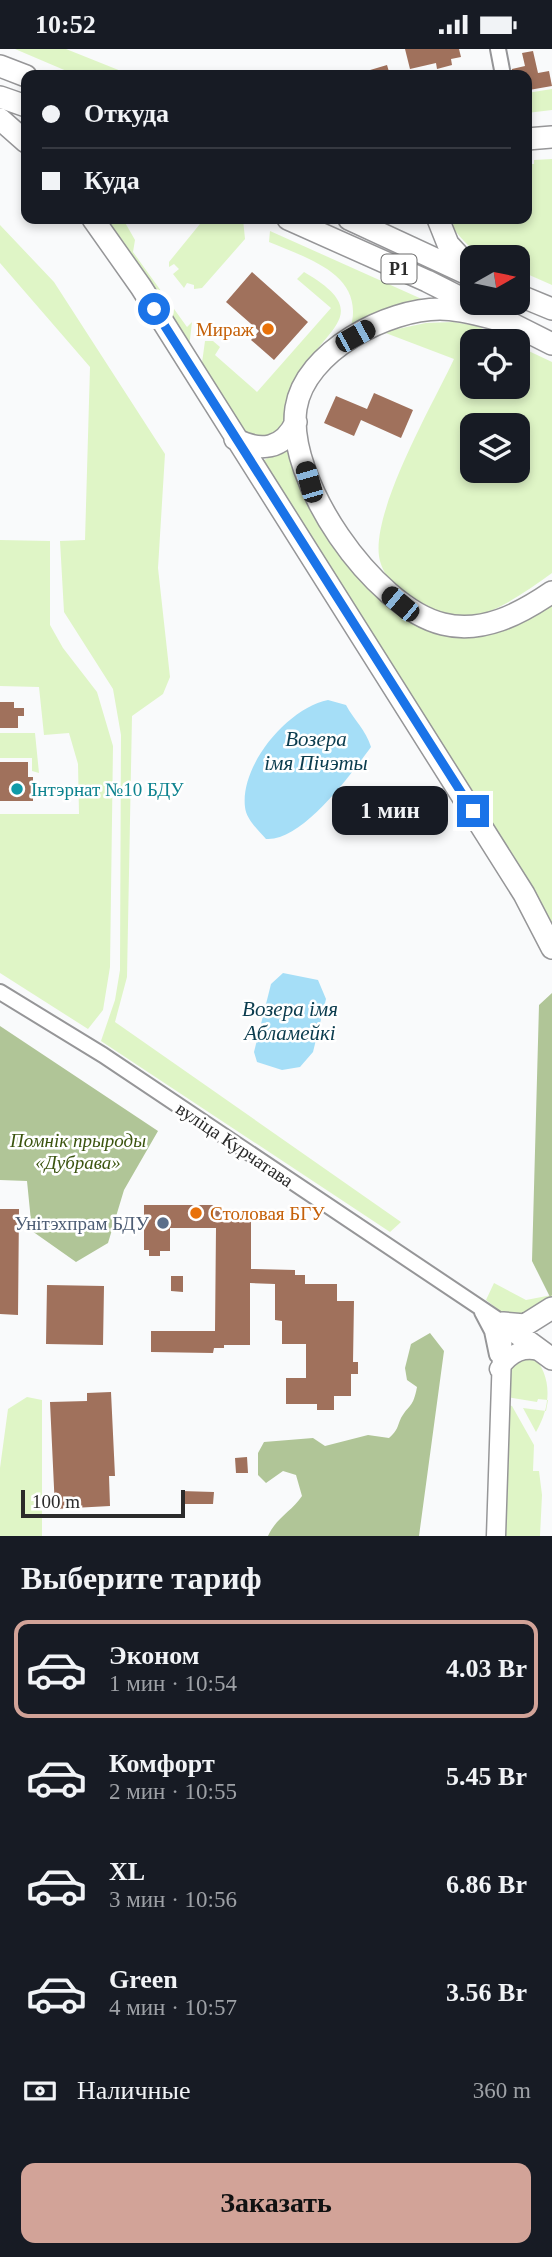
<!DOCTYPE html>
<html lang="ru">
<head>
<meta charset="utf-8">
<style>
	body { margin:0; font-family:"Times New Roman",serif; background:#20242c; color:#f1f3f6; height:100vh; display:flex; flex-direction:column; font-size:26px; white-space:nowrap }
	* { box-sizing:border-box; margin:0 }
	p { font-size:23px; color:#9ea1a6 }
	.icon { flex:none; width:38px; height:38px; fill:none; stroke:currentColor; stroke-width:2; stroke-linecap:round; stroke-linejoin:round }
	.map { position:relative; height:1487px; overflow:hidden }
	.drawer { display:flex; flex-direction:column; background:#171b24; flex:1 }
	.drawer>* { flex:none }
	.top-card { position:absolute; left:21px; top:21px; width:511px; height:154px; border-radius:14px; box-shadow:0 4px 10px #0003; display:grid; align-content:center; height:154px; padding:0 21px; background:#171b24 }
	.needle { width:46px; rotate:81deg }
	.tools { position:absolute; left:460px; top:196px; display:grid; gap:14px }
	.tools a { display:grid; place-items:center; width:70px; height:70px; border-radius:14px; background:#171b24; box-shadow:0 4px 10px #0003; font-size:35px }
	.scale { position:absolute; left:21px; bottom:18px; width:164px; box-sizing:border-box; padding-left:7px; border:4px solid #2b2b2b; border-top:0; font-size:19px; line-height:24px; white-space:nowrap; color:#2b2b2b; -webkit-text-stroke:5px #fff; paint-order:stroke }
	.end { position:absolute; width:32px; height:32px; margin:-16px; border:9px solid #1a73e8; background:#fff; box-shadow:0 0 0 4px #fff }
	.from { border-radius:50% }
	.bubble { position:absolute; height:49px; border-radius:14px; background:#171b24; box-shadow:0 4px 10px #0003; font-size:23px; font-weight:700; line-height:49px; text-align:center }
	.car { position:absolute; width:21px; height:42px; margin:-21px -10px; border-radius:9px; box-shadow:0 0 5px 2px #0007; background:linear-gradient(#222 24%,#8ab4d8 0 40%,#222 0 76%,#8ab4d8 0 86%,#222 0) }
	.top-card b { display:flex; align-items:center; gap:24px; height:66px; font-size:26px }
	.top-card b+b { border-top:2px solid #363941 }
	.top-card i { width:18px; height:18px; background:#f1f3f6 }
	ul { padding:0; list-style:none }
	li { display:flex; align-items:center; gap:21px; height:98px; margin:0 14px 10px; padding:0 7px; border:4px solid transparent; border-radius:14px }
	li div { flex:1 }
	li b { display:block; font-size:26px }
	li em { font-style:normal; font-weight:700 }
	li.selected { border-color:#d2a398 }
	li>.icon { width:63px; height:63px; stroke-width:1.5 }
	h2 { padding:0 21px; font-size:32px; line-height:84px }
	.pay { display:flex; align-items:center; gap:18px; height:77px; padding:0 21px; font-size:26px }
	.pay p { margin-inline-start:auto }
	.button { display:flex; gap:14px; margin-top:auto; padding:14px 21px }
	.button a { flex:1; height:80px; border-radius:14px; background:#d2a398; color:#111; font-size:28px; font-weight:700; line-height:80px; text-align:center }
	.status { display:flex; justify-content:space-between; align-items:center; height:49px; padding:0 35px; background:#171b24; direction:ltr }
	.status svg { height:19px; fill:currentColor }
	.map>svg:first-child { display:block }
</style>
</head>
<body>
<div class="status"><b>10:52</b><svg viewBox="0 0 49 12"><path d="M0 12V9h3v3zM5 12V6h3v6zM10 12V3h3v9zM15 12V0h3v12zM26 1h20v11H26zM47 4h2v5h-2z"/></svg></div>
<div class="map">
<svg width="552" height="1487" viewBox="0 0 552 1487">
	<rect width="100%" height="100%" fill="#f9fafb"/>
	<path fill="#dff5c6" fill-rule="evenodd" d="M15 0H66L131 26H76Z
		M552 40V61L527 64V44Z
		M552 110V236L518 221V208C471 208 474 203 445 170H527V115H534V111Z
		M102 170H123L135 191 133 203 187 278 192 273 189 299Z
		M204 170H243L245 190 202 239 194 240V236L187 234 184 239 173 225 179 220 174 215 169 218V213Z
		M0 176 54 233 165 405 158 519 170 628 163 645 132 667 127 928 115 973 401 1173 390 1183 101 992 115 951 120 921 121 686 113 640 64 563 60 492 85 491 90 318 0 214Z
		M270 182 424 251 423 253 350 281C367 226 309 210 269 193Z
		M304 223C378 266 321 279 302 326 293 347 291 368 277 386L249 388 201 321 205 292H213L220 298 215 306 257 343 331 259 297 230Z
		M453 273 477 277 508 292H472V338H518V297L552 313V524C515 550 469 587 423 557 405 546 386 534 380 512 368 467 433 355 454 310L383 283 426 274ZM472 376H518V422H472Z
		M290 398 327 483 455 582 552 550V879L262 412Z
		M0 491 50 492V576L63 599 97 643 113 697 110 918 103 961 88 980 0 924V765H79L78 715 69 684 44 686 39 638 0 637Z
		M0 684H35L39 724 32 722V709H0Z
		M494 1234 526 1251 552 1246V1254L534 1267 504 1265 486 1251Z
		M532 1305C552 1327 552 1355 536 1383L523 1359 546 1362 548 1351 538 1350 537 1353 506 1348 509 1321 514 1312Z
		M27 1348 42 1351V1487H0V1419L8 1360Z
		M505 1355 512 1357 534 1396 533 1422H539L542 1446 540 1487H503Z"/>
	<path fill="#b0c597" d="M552 944V1246L550 1248 532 1212 539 956Z
		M0 977 158 1082 124 1141 108 1194 76 1213 32 1182 27 1132 0 1131Z
		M430 1284 444 1302 419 1487H268C276 1469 291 1463 302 1447L296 1426 283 1422 266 1434 258 1426V1404L264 1393 313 1389 325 1397 368 1386 389 1389C398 1381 397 1378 401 1369 410 1354 413 1359 417 1338L407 1331 405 1319 411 1295Z"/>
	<path fill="#a5def7" d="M328 651 346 656C354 671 366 681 371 698 351 725 302 793 266 790 258 781 246 770 245 758 240 716 288 659 328 651Z
		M283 924 318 931 326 950 313 1003 300 1018 282 1021 257 1013 254 1003 271 935Z"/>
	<path fill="#a0715c" d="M405 0H459L461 8 451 10 452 16 437 20 436 14 410 20Z
		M533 2 538 24 549 22 552 37 529 41 527 26H512V20L525 17 522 4Z
		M387 16 390 26H361L360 24Z
		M252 223 308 273 274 311 251 291 259 282 226 253Z
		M374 344 413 361 401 389 361 371 354 387 324 374 336 347 367 360Z
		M0 653H14V659H24V667H18V679H0Z
		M0 713H28V728H33V752H0Z
		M144 1156H217V1162L240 1163V1169H251V1220L295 1221V1226H305V1235H337V1252H354L353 1313H358V1325H351V1347H334V1361H317V1355H286V1329H306V1295H282V1272L275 1271V1235L250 1234V1296H224V1299H214L213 1304 151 1303V1282H215L216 1179H170V1202H160V1207H149V1201H144Z
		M0 1160H19L18 1266 0 1265Z
		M171 1227H183V1243L171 1242Z
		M47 1236 104 1237 103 1296 46 1295Z
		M111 1343 115 1427H109L110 1457 55 1460 50 1353 87 1352V1344Z
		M247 1408 248 1424H236L235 1409Z
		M181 1442 214 1443 213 1455H181Z"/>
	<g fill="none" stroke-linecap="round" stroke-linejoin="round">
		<defs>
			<path id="minor" d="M498 0 503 26
				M0 943 103 1006 503 1274
				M482 1263 492 1282 497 1306"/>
			<path id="major" d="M499 1320C511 1303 524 1297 543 1303
				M496 1487 503 1274"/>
			<path id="highway" d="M0 17 26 27
				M0 48 26 57
				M0 70 26 93
				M527 90 552 88
				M93 170 141 238 524 845 552 899
				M288 170 427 232 552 295
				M349 170 472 227
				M438 170 448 195 472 221
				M518 246 552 260
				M508 273C486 268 463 260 440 260 388 260 305 302 296 359 285 430 373 558 443 575 482 585 520 565 552 543
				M235 390C260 403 283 401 296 373
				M503 1274 552 1310
				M503 1274 525 1276 552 1259"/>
		</defs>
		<use href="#minor" stroke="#969698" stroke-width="18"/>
		<use href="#major" stroke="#969698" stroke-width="21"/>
		<use href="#highway" stroke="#969698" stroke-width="24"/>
		<use href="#minor" stroke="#fff" stroke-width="14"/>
		<use href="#major" stroke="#fff" stroke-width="18"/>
		<use href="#highway" stroke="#fff" stroke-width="21"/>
	</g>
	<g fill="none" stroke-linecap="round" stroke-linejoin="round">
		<path stroke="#1a73e8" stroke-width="9" d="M154 260 473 762"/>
	</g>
	<g fill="#e8710a" stroke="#fff" stroke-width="2.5">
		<circle cx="268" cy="280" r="7"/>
		<circle cx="196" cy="1164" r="7"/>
	</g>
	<circle fill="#0f9aa8" stroke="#fff" stroke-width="2.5" cx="17" cy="740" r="7"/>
	<circle fill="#5c6f8a" stroke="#fff" stroke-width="2.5" cx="163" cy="1174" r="7"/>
	<g text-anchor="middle" stroke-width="5" stroke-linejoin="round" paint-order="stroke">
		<rect fill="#fff" stroke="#6b6b6b" stroke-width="2" x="381.5" y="205.5" width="35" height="29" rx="5"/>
		<g font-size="18" font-weight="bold" fill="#2b2b2b">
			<text x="399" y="226">Р1</text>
		</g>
		<g font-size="19" fill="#c56008" stroke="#fff" text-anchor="end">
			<text x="254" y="287">Мираж</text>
			<text x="210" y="1171" text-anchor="start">Столовая БГУ</text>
		</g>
		<g font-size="19" fill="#0d838f" stroke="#fff" text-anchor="start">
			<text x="31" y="747">Інтэрнат №10 БДУ</text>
		</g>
		<g font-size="19" font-style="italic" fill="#3b540f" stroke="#fff">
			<text x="78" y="1098">Помнік прыроды<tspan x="78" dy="22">«Дубрава»</tspan></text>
		</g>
		<g font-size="19" fill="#2b2b2b" stroke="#fff">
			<text transform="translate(235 1095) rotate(34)" y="7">вуліца Курчатава</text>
		</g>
		<g font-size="19" fill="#4e5e75" stroke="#fff" text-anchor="end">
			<text x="149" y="1181">Унітэхпрам БДУ</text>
		</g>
		<g font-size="21" font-style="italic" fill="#0b3c4e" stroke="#fff">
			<text x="316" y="697">Возера<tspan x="316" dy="24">імя Пічэты</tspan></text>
			<text x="290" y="967">Возера імя<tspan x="290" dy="24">Абламейкі</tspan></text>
		</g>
	</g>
</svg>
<div class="tools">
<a><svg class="needle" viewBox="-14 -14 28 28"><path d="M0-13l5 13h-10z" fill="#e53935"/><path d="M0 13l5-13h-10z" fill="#9ea1a6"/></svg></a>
<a><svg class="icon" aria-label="locate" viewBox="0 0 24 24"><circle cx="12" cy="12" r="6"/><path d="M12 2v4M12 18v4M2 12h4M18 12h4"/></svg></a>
<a><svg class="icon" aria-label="layers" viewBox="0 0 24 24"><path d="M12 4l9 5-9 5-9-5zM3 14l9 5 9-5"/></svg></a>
</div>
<div class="scale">100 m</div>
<i class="end from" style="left:154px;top:260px"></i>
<i class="end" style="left:473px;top:762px"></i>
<div class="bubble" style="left:332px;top:737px;width:116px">1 мин</div>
<i class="car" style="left:355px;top:287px;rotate:61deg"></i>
<i class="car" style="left:309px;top:433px;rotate:344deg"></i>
<i class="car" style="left:400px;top:555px;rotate:310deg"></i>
<div class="top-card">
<b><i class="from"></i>Откуда</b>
<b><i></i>Куда</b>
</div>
</div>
<section class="drawer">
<h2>Выберите тариф</h2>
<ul>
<li class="selected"><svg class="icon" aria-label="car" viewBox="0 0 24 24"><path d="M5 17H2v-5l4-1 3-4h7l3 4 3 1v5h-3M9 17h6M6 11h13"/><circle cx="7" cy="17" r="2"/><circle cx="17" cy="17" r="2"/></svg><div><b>Эконом</b><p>1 мин · 10:54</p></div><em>4.03 Br</em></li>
<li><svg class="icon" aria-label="car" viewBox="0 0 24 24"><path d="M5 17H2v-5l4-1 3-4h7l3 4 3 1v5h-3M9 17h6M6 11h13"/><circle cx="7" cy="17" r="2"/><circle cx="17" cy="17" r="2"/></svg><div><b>Комфорт</b><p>2 мин · 10:55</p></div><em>5.45 Br</em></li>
<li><svg class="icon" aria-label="car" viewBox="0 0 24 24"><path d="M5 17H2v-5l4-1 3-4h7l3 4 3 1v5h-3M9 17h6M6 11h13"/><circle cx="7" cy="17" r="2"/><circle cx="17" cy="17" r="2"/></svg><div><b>XL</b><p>3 мин · 10:56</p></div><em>6.86 Br</em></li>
<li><svg class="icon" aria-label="car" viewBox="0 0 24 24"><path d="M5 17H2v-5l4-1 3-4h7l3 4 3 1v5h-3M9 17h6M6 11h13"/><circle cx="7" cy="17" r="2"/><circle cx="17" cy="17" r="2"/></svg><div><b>Green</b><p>4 мин · 10:57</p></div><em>3.56 Br</em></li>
</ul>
<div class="pay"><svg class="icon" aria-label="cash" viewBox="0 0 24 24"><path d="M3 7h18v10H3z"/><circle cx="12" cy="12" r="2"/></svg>Наличные<p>360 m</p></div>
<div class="button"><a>Заказать</a></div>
</section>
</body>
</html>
